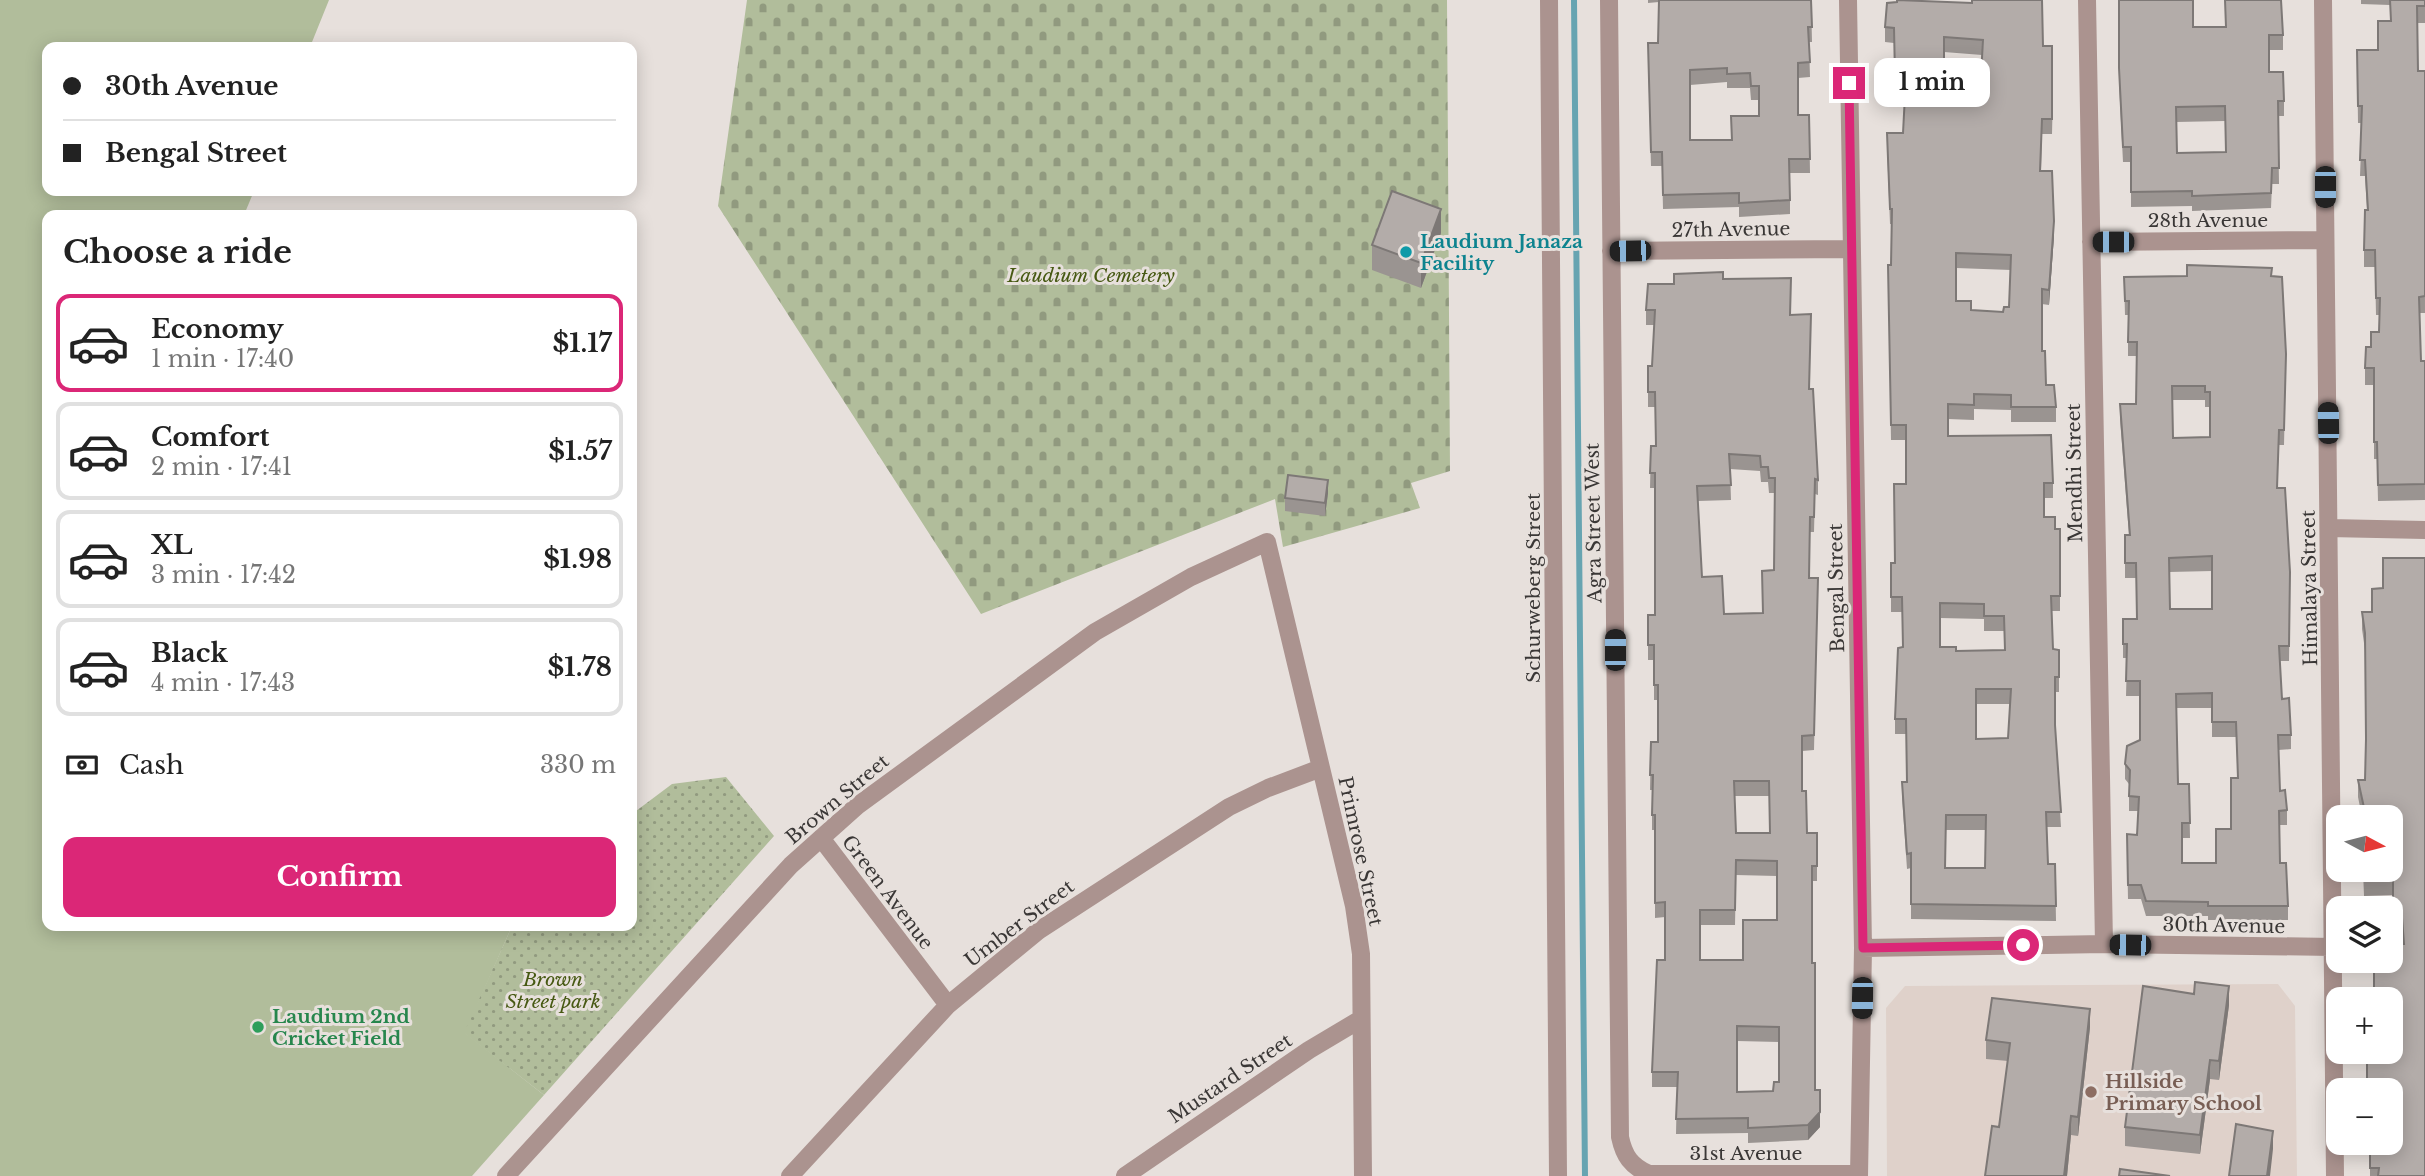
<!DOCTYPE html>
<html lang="en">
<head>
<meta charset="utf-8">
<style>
	body { margin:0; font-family:"Libre Baskerville",serif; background:#f6f6f6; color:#222; height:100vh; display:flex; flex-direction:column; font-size:26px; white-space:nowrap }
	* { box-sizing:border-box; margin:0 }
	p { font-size:23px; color:#767676 }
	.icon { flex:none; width:38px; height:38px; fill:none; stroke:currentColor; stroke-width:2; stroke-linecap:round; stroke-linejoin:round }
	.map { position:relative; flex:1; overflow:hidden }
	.side { position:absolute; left:42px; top:210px; width:595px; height:721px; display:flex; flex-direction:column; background:#fff; border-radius:14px; box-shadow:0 4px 18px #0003 }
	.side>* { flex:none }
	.banner { position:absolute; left:42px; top:42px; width:595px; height:154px; border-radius:14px; box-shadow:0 4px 18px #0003; display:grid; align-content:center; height:154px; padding:0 21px; background:#fff }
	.needle { width:46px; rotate:97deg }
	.fabs { position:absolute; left:2326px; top:805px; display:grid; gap:14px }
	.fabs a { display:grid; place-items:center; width:77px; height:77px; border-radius:14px; background:#fff; box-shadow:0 4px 18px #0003; font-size:35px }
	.end { position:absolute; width:32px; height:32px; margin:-16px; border:9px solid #db2777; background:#fff; box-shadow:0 0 0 4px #fff }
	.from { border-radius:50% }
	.bubble { position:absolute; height:49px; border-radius:14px; background:#fff; box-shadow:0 4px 18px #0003; font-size:23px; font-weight:800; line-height:49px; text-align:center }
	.car { position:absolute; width:21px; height:42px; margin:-21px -10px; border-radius:9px; box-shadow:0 0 5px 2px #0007; background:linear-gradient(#222 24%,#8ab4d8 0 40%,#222 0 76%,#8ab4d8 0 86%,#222 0) }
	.banner b { display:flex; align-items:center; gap:24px; height:66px; font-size:26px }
	.banner b+b { border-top:2px solid #e0e0e0 }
	.banner i { width:18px; height:18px; background:#222 }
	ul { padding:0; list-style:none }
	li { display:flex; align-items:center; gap:21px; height:98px; margin:0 14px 10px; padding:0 7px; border:4px solid #e0e0e0; border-radius:14px }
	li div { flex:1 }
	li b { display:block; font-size:26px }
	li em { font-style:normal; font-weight:800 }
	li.current { border-color:#db2777 }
	li>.icon { width:63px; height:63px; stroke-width:1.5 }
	h2 { padding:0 21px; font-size:32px; line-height:84px }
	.pay { display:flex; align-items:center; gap:18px; height:77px; padding:0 21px; font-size:26px }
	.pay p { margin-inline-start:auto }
	.primary-button { display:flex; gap:14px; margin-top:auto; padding:14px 21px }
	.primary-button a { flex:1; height:80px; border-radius:14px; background:#db2777; color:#fff; font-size:28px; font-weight:800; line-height:80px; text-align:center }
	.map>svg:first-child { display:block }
</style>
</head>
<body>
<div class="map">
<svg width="2425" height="1176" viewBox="0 0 2425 1176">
	<defs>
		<pattern id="cemetery-stones" width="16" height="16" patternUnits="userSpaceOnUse" patternTransform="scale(1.75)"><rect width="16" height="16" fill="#b1bd9b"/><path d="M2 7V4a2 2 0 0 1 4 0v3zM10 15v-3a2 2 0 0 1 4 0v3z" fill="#919a7f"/></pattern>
		<pattern id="park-dots" width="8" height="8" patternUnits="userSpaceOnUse" patternTransform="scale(1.75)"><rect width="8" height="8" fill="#b1bd9b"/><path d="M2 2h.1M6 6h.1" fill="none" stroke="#919a7f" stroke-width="1.8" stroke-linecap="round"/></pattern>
	</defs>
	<rect width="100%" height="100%" fill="#e7e0dc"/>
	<path fill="#dfd1ca" d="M2278 984 2295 1006 2297 1176H1887L1886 1008 1905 986Z"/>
	<path fill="#b1bd9b" d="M0 0H329L310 47H47V191H254L244 215H47V926H512L465 1033 544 1095 472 1176H0Z"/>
	<path fill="url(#cemetery-stones)" d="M747 0H1447L1450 471 1411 483 1420 508 1283 547 1275 499 981 614 718 206Z"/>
	<path fill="url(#park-dots)" d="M726 777 774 836 544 1095 464 1033 512 926H632V814L672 784Z"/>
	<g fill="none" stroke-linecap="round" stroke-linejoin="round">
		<path stroke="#67a4b1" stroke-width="6" d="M1574 0 1585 1176"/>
		<path stroke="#ab938f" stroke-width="18" d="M1549 0 1558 1176
			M1609 0 1620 1137C1624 1156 1631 1166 1649 1174H1859
			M1848 0 1863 948 1859 1176
			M2087 0 2104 944
			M2323 0 2335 1176
			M2091 242 2325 240
			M1611 251 1851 249
			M2329 528 2425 530
			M821 838 948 1005
			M1863 948 2104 944 2334 947
			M506 1176 791 865 857 806 1095 632 1191 577 1267 542 1354 906 1361 954 1363 1176
			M790 1176 948 1005 1038 931 1229 807 1268 788 1321 768
			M1125 1176 1309 1050 1361 1019"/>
	</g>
	<path fill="#9a9491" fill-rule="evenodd" d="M1648 0H1811L1812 42H1809L1810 77 1798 78V115H1809L1810 173H1790V214L1739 217V207L1663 209 1662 166H1651L1648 58 1658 43 1659 2 1648 3ZM1727 82V88H1750L1751 100H1759V116L1732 140H1690V85Z
		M1971 0H2042L2043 46 2053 92 2052 134H2042L2041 171 2054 236 2049 305 2042 304V351L2046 385 2056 407V422H2011V410L1974 409V420L1948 419V436L2053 483V498H2044V517L2055 529H2060V611H2052L2053 649 2059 650V692H2055V725L2061 827H2047L2048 864H2055L2056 921 1911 919V868L1907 869 1902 797V782H1906V734H1895V719L1903 647 1902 612H1891V563H1895L1906 484V440H1891L1888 265H1891L1892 224H1890L1887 148 1903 133 1905 91H1895L1894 43 1885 42V27L1916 1 1971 3ZM1944 52 1982 55 1980 93 1944 92ZM1956 268 2011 270 2009 307 2003 312 1971 310 1956 301ZM1940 618 1984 619V631H2004L2005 650 1956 651 1940 647ZM1976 704H2010L2008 738 1976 739ZM1946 830H1986L1985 868H1945Z
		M2119 0 2193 27 2283 35V50H2269V72L2284 101V116H2278L2279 184H2272L2271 208 2192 211V206L2131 207V162H2123L2119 83ZM2225 121 2226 152 2177 153 2176 122Z
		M2361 0H2425V23H2418V71H2425V313H2419L2421 361H2425V500L2378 501 2377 459H2374V385H2365V368L2371 347 2379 332V315H2376L2375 267H2364V250L2367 210 2365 176H2360L2362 123H2358L2357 50H2378L2390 21V5L2361 4Z
		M1441 233 1421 288 1372 270V245Z
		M2272 276 2286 354 2284 445H2279L2277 488 2290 587 2289 661H2280L2282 699 2291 735V749L2278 750 2280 791 2287 810V825H2279L2280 863 2288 906V920H2208V916H2146L2141 899H2128L2127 849 2137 835 2138 811H2129V784L2125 779V764L2140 741V696H2126L2127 658H2123V644L2137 619 2136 578H2125V535H2129L2120 419V404H2136V356H2128V315H2125L2124 277ZM2172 400H2205V407H2210V437L2173 438ZM2212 571V609H2170L2169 572ZM2176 708H2212V737H2236L2238 778 2231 829 2216 863H2182V838H2190L2189 784H2178Z
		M1723 279 1791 315 1809 389 1818 480V495L1815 494 1814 532H1810L1809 578H1818L1814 750 1802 751V791L1807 833H1817V881H1812V963L1815 1090 1820 1127 1808 1140 1748 1143V1133L1676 1134 1677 1087H1652V1072L1665 960V917L1655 918V830H1652V790H1650L1651 742H1658V700H1654V660H1648V615H1655V488H1650L1651 446H1655V407H1648V366H1652L1654 325H1646V310ZM1730 469 1760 471 1761 482H1768L1769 493H1774V570L1763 613 1724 614 1702 577 1698 501 1731 500ZM1734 796H1769L1770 833H1736ZM1736 875 1777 876V920L1743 960H1700V925H1735ZM1737 1041 1779 1042V1082L1773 1091 1737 1092Z
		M1328 493 1325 516 1285 511V498Z
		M2383 588 2425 1176H2370V1143H2390L2367 1083 2390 1052 2387 968 2402 944 2401 922H2393V895L2364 896 2363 870 2390 817H2362L2358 797V780H2365L2366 742 2365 650 2362 629V612H2372Z
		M2194 994 2229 1005 2219 1080 2210 1079 2200 1154 2125 1146V1127Z
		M2090 1027 2078 1136 2071 1135 2067 1176H1985L1999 1127 2008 1061 1986 1059V1040Z"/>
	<path fill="#7d7876" d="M1441 209V233L1421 288V263Z
		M2054 221V236L2049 305V290Z
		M1328 480V493L1325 516V503Z
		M2229 986V1005L2219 1080V1061Z
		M2090 1009V1027L2078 1136V1117Z
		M2210 1060V1079L2200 1154V1135Z
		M1820 1112V1127L1808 1140V1125Z
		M2071 1116V1135L2067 1176H2064Z
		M2273 1131V1149L2270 1176H2267Z"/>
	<path fill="#b3aca9" stroke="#7d7876" stroke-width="2" fill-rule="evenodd" d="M1659 0H1811L1812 27H1808L1810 62 1798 63V115H1809L1810 159H1789L1790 200 1739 203V193L1663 195 1662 152H1651L1648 43H1658ZM1727 68V74L1750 73 1751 86H1759V116H1731L1732 140H1690V70Z
		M1897 0 1972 3V0H2042L2043 46H2052V119H2042L2040 171H2052L2054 221 2049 290 2042 289V351H2045L2046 385H2054L2056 407H2011V395L1974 394V405L1948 404V436L2051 435 2053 483H2044V517H2055V529H2060V596H2051L2053 649 2059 650V677H2055V725L2061 812H2046L2048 864H2055L2056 906 1911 904V853L1907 854 1902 782H1907L1906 719H1895L1898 648 1903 647 1902 597H1891V563H1895L1894 484H1906V425H1891L1888 265H1891L1892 209H1890L1887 133H1903L1906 76H1895L1894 28 1885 27 1887 3 1897 2ZM1944 37 1983 40 1980 93 1944 92ZM1956 253 2011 255 2009 307H2004L2003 312 1971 310V301H1956ZM1940 603 1984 604V616H2004L2005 650 1956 651V647H1940ZM1976 689H2011L2008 738 1976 739ZM1946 815H1986L1985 868H1945Z
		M2119 0H2193V27H2226L2225 0H2281L2283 35H2269V72H2283L2284 101H2278L2279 168H2272L2271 193 2192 196V191L2131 192V147H2123L2119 68ZM2225 106 2226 152 2177 153 2176 107Z
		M2390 0H2425V6H2417L2418 71H2425V296L2419 297 2421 361H2425V484L2378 485 2377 442H2374V368H2365L2366 347H2371V332H2379L2380 298H2376L2375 250H2364L2365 210H2368L2365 160H2360L2362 106H2358L2357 50H2378V21H2391Z
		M1392 191 1441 209 1421 263 1372 245Z
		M2187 265 2272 268 2271 276 2282 277 2286 354 2284 430H2279L2277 488H2285L2290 572 2289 646H2279L2282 699 2289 698 2291 735H2278L2280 791 2285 790 2287 810 2279 811 2280 863H2286L2288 906H2208V902L2146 901 2141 885H2128L2127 834 2137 835 2139 797 2129 796 2130 770 2125 764 2127 746 2140 740V681H2126L2127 644H2123V619H2137L2136 563H2125V535H2130L2120 404H2136L2137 342H2128L2129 301H2125L2124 277 2187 276ZM2172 386H2205V392H2210V437L2173 438ZM2212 556V609H2170L2169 558ZM2212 693V722H2236L2238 778H2231V829H2216V863H2182V823H2190L2189 784H2178L2176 694Z
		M1723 272V279L1791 278 1790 315 1811 314 1809 389H1813L1818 480 1815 479 1814 517H1810L1809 578H1818L1814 735 1802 736V791H1806L1807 833H1817V866H1812V963H1815V1090H1820V1112L1808 1125 1748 1128V1118L1676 1119 1678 1072H1652L1657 960H1665V902L1655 903V815H1652L1653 775H1650L1651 742H1658V685H1654V645H1648V615H1655V473H1650L1651 446H1656L1655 392H1648V366H1652L1655 310H1646L1648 284H1674V274ZM1729 454 1760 456 1761 467H1768L1769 478H1775L1774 570 1762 571 1763 613 1724 614 1722 576 1702 577 1697 486 1731 485ZM1734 781H1769L1770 833H1736ZM1736 860 1777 861V920H1743V960H1700V910H1735ZM1737 1026 1779 1027V1082H1774L1773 1091 1737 1092Z
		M1288 475 1328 480 1325 503 1285 498Z
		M2383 558H2425V1176H2378L2379 1168H2370V1143H2390V1090H2354V1083H2367V1052H2390V999H2374V968H2387V961H2390V944H2404L2401 905H2393V878L2364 879V870H2390V817H2366L2358 780H2365L2366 739 2365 633 2362 612H2372V589L2383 588Z
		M2195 982 2229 986 2219 1061 2210 1060 2200 1135 2125 1127 2143 986 2194 994Z
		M1992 998 2090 1009 2078 1117 2071 1116 2064 1176H1985L1992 1126 1999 1127 2010 1043 1986 1040Z
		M2236 1124 2273 1131 2267 1176H2229Z
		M2120 1169 2170 1176H2119Z"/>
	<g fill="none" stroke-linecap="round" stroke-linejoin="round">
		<path stroke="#db2777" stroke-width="9" d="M1849 83 1863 948 2023 945"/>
	</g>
	<circle fill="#0f9aa8" stroke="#e7e0dc" stroke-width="2.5" cx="1406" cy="252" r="7"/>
	<circle fill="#2e9e5b" stroke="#e7e0dc" stroke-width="2.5" cx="258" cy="1027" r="7"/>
	<circle fill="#8d6e63" stroke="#e7e0dc" stroke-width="2.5" cx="2091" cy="1092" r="7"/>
	<g text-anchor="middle" stroke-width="6" stroke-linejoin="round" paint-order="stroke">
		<g font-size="19" fill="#3a3736" stroke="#e7e0dc">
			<text x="2208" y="227">28th Avenue</text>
			<text transform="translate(1731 229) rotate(-1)" y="7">27th Avenue</text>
			<text transform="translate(2074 473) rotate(-91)" y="7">Mendhi Street</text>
			<text transform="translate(1593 523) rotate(-91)" y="7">Agra Street West</text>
			<text transform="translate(1533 588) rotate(-90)" y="7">Schurweberg Street</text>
			<text transform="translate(1836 588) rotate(-91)" y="7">Bengal Street</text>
			<text transform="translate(2309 588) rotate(-91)" y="7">Himalaya Street</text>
			<text transform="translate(837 799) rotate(-40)" y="7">Brown Street</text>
			<text transform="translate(1361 851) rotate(78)" y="7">Primrose Street</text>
			<text transform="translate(888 892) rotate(53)" y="7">Green Avenue</text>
			<text transform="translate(1019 923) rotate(-37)" y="7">Umber Street</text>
			<text transform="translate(2224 925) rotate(1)" y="7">30th Avenue</text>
			<text transform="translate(1230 1078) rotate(-34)" y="7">Mustard Street</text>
			<text x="1746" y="1160">31st Avenue</text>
		</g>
		<g font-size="19" font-weight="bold" fill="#0d838f" stroke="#e7e0dc" text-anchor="start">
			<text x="1420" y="248">Laudium Janaza<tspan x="1420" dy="22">Facility</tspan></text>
		</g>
		<g font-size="19" font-style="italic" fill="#475913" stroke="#e7e0dc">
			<text x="1091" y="282">Laudium Cemetery</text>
			<text x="553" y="986">Brown<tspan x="553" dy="22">Street park</tspan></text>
		</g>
		<g font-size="19" font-weight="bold" fill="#27864d" stroke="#e7e0dc" text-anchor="start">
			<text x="272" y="1023">Laudium 2nd<tspan x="272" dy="22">Cricket Field</tspan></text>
		</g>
		<g font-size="19" font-weight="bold" fill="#785e54" stroke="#e7e0dc" text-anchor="start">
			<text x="2105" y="1088">Hillside<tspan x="2105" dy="22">Primary School</tspan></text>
		</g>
	</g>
</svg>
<div class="fabs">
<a><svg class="needle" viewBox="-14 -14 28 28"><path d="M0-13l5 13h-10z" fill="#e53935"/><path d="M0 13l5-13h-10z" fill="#767676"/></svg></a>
<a><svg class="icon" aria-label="layers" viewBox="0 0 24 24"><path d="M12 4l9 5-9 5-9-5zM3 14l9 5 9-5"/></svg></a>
<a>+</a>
<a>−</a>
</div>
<i class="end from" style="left:2023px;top:945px"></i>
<i class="end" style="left:1849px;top:83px"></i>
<div class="bubble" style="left:1874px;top:58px;width:116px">1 min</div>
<i class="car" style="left:2325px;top:187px;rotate:180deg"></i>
<i class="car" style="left:2113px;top:242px;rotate:270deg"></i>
<i class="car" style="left:1630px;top:251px;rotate:269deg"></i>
<i class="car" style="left:2328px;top:423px;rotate:359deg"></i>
<i class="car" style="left:1615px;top:650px;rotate:0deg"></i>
<i class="car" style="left:2130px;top:945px;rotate:271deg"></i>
<i class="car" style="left:1862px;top:998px;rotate:181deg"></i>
<div class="banner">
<b><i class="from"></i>30th Avenue</b>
<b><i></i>Bengal Street</b>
</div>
<section class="side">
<h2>Choose a ride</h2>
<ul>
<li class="current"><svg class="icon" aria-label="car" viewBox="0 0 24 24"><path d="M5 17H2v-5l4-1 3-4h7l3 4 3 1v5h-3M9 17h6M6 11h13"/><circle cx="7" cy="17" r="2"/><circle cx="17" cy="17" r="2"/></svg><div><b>Economy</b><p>1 min · 17:40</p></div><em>$1.17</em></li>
<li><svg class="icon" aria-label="car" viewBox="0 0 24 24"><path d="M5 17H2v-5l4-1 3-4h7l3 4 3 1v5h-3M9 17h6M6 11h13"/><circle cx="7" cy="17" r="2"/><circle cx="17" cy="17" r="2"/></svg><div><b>Comfort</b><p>2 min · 17:41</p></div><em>$1.57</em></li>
<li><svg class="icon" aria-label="car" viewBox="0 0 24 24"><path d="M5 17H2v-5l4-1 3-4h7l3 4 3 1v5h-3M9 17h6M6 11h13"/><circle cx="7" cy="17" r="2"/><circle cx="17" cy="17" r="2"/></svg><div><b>XL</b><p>3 min · 17:42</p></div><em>$1.98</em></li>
<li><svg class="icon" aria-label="car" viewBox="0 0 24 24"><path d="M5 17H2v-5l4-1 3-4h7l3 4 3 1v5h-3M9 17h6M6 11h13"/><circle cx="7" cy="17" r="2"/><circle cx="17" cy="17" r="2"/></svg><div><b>Black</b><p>4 min · 17:43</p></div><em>$1.78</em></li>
</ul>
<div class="pay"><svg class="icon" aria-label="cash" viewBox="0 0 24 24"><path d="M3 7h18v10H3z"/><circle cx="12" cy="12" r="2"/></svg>Cash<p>330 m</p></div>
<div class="primary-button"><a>Confirm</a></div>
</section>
</div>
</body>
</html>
